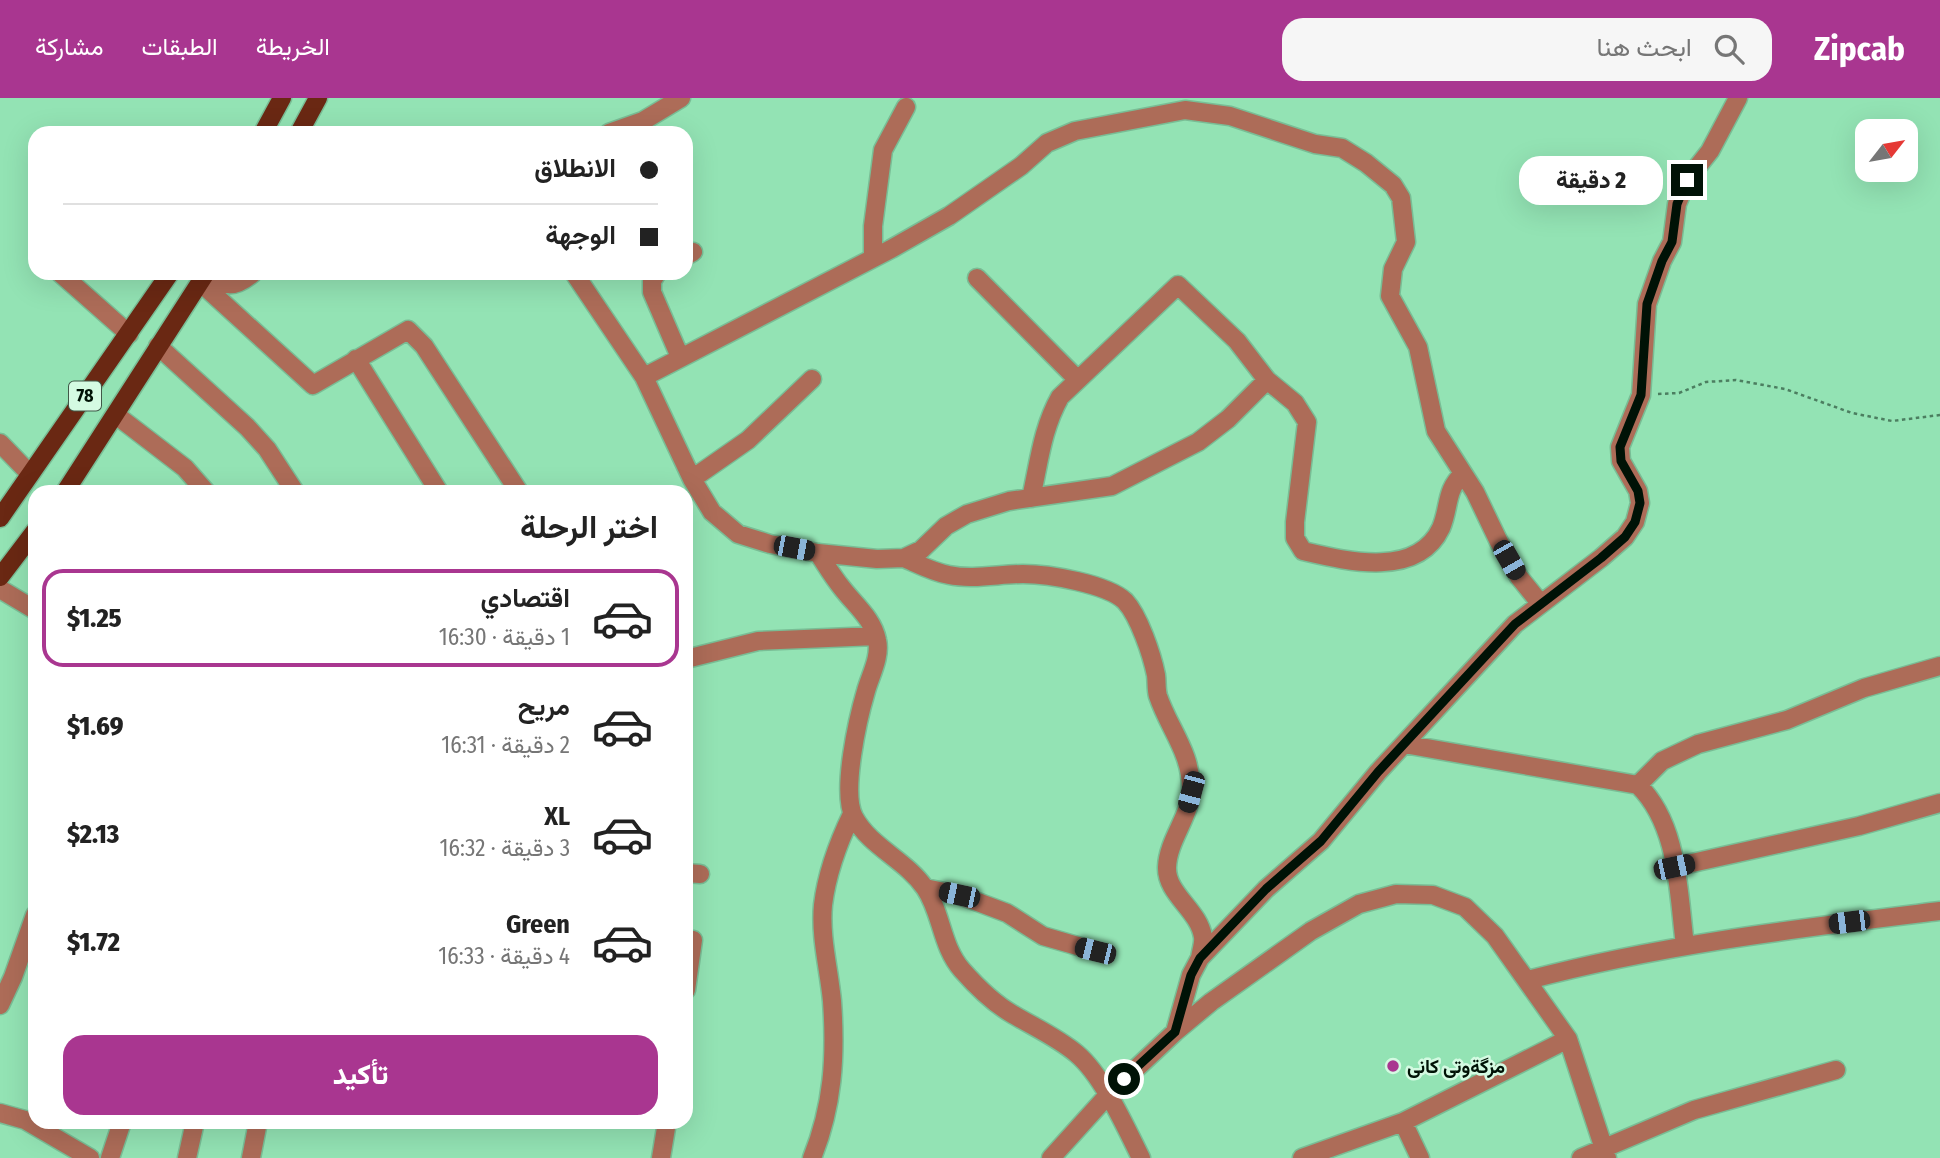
<!DOCTYPE html>
<html lang="ar">
<head>
<meta charset="utf-8">
<style>
	body { margin:0; font-family:"Fira Sans Condensed",Vazirmatn,sans-serif; background:#f6f6f6; color:#222; direction:rtl; height:100vh; display:flex; flex-direction:column; font-size:26px; white-space:nowrap }
	* { box-sizing:border-box; margin:0 }
	p { font-size:23px; color:#767676 }
	.icon { flex:none; width:38px; height:38px; fill:none; stroke:currentColor; stroke-width:2; stroke-linecap:round; stroke-linejoin:round }
	.map { position:relative; flex:1; overflow:hidden; direction:ltr }
	.panel { position:absolute; left:28px; top:387px; width:665px; height:644px; display:flex; flex-direction:column; background:#fff; border-radius:21px; box-shadow:0 7px 28px #0002; direction:rtl }
	.panel>* { flex:none }
	.top-card { position:absolute; left:28px; top:28px; width:665px; height:154px; border-radius:21px; box-shadow:0 7px 28px #0002; direction:rtl; display:grid; align-content:center; height:154px; padding:0 35px; background:#fff }
	.needle { width:46px; rotate:59deg }
	.buttons { position:absolute; left:1855px; top:21px; display:grid; gap:14px }
	.buttons a { display:grid; place-items:center; width:63px; height:63px; border-radius:14px; background:#fff; box-shadow:0 7px 28px #0002; font-size:35px }
	.end { position:absolute; width:32px; height:32px; margin:-16px; border:9px solid #001206; background:#fff; box-shadow:0 0 0 4px #fff }
	.from { border-radius:50% }
	.bubble { position:absolute; height:49px; border-radius:21px; background:#fff; box-shadow:0 7px 28px #0002; font-size:23px; font-weight:800; line-height:49px; text-align:center; direction:rtl }
	.car { position:absolute; width:21px; height:42px; margin:-21px -10px; border-radius:9px; box-shadow:0 0 5px 2px #0007; background:linear-gradient(#222 24%,#8ab4d8 0 40%,#222 0 76%,#8ab4d8 0 86%,#222 0) }
	.top-card b { display:flex; align-items:center; gap:24px; height:66px; font-size:26px }
	.top-card b+b { border-top:2px solid #e0e0e0 }
	.top-card i { width:18px; height:18px; background:#222 }
	ul { padding:0; list-style:none }
	li { display:flex; align-items:center; gap:21px; height:98px; margin:0 14px 10px; padding:0 21px; border:4px solid transparent; border-radius:21px }
	li div { flex:1 }
	li b { display:block; font-size:26px }
	li em { font-style:normal; font-weight:800 }
	li.on { border-color:#a93690 }
	li>.icon { width:63px; height:63px; stroke-width:1.5 }
	h2 { padding:0 35px; font-size:32px; line-height:84px }
	.button { display:flex; gap:14px; margin-top:auto; padding:14px 35px }
	.button a { flex:1; height:80px; border-radius:21px; background:#a93690; color:#fff; font-size:28px; font-weight:800; line-height:80px; text-align:center }
	header { display:flex; align-items:center; gap:42px; box-sizing:border-box; height:98px; padding:0 35px; background:#a93690; color:#fff }
	header strong { font-size:33px }
	nav { display:flex; gap:38px; margin-inline-start:auto; font-size:24px }
	.search { width:490px; height:63px; background:#f6f6f6; display:flex; align-items:center; gap:18px; box-sizing:border-box; padding:0 24px; border-radius:21px; color:#767676; font-size:26px }
	.map>svg:first-child { display:block }
</style>
</head>
<body>
<header>
<strong>Zipcab</strong>
<div class="search"><svg class="icon" aria-label="search" viewBox="0 0 24 24"><circle cx="10" cy="10" r="6"/><path d="M15 15l6 6"/></svg>ابحث هنا</div>
<nav><a>الخريطة</a><a>الطبقات</a><a>مشاركة</a></nav>
</header>
<div class="map">
<svg width="1940" height="1060" viewBox="0 0 1940 1060">
	<rect width="100%" height="100%" fill="#93e3b4"/>
	<g fill="none" stroke-linecap="round" stroke-linejoin="round">
		<defs>
			<path id="minor" d="M609 35 643 23 681 0
				M686 158 693 154
				M873 160V128L883 52 906 9
				M60 175 129 236
				M206 175C226 189 234 191 253 175
				M574 175 644 279 692 381 712 414 738 436 770 446 818 455 877 461 904 460 921 452 946 428 967 416 1009 403 1112 388 1198 344 1228 321 1267 282
				M657 175 652 183V194L680 259
				M977 180 1077 281
				M201 185 313 287 408 232 424 248 519 394
				M158 248 247 329 267 351 295 394
				M356 261 439 394
				M644 279 891 151 949 118 1021 68 1047 45 1075 33 1185 12 1230 18 1315 46 1342 50 1366 65 1393 87 1401 100 1406 144 1393 171 1390 198 1418 249 1436 333 1475 394 1499 444 1519 479 1540 505
				M116 317 185 370 206 394
				M0 345 30 376
				M692 381 748 342 812 281
				M1031 400C1039 365 1042 331 1060 299L1178 187 1237 243 1267 282 1295 305 1307 324 1295 424V440L1303 453C1346 463 1417 481 1441 430 1450 409 1445 392 1463 376
				M818 455C826 467 833 479 842 490 855 507 873 521 877 542 881 559 870 578 866 593 858 620 841 694 854 719 870 749 906 762 925 790 942 815 941 848 962 872 977 889 994 906 1014 917 1036 930 1058 940 1077 956 1103 978 1126 1030 1141 1060
				M904 460C918 466 933 474 949 477 973 482 999 476 1023 476 1049 476 1107 486 1125 503 1139 518 1152 557 1156 577 1157 584 1156 591 1158 598 1169 631 1192 655 1191 693 1190 719 1168 742 1167 769 1166 796 1199 812 1203 839 1204 845 1201 853 1200 860
				M0 491 35 512
				M686 561 758 543 876 538
				M1404 646 1638 687C1679 727 1678 794 1685 847
				M1638 687 1662 663 1698 646 1787 622 1864 590 1940 568
				M1674 769 1859 728 1940 705
				M686 775 700 776
				M925 790 959 797 1007 815 1043 838 1095 853
				M1528 882C1663 846 1802 830 1940 813
				M686 892 693 842
				M0 907 13 879 35 817
				M1175 934 1191 877 1200 860 1266 791 1321 743 1378 674 1515 526 1601 460 1625 439 1635 424 1640 405 1638 393 1621 363 1620 349 1641 297 1647 206 1662 163 1672 144 1677 106 1687 82 1710 53 1738 0
				M0 1015 25 1022 90 1060
				M1403 1024 1420 1060
				M110 1060 122 1024
				M187 1060 195 1024
				M251 1060 258 1024
				M661 1060 667 1024
				M812 1060C833 1008 836 959 832 903 829 871 820 839 823 807 827 774 838 745 852 716
				M1051 1060 1108 997 1175 934 1211 904 1311 833 1359 806 1396 796 1433 797 1465 809 1495 838 1568 941 1607 1060
				M1302 1060 1403 1024 1568 941
				M1581 1060 1694 1012 1836 972"/>
			<path id="major" d="M263 35 282 0
				M299 35 318 0
				M65 394 206 175
				M0 420 170 175
				M0 479 35 433"/>
		</defs>
		<use href="#minor" stroke="#79bd95" stroke-width="21"/>
		<use href="#major" stroke="#79bd95" stroke-width="21"/>
		<path stroke="#4c7e60" stroke-width="2.5" stroke-dasharray="3.5 3.5" stroke-linecap="butt" d="M1658 296 1679 295 1706 284 1736 282 1785 291 1852 315 1892 323 1940 317"/>
		<use href="#minor" stroke="#ad6c58" stroke-width="18"/>
		<use href="#major" stroke="#6a2813" stroke-width="18"/>
	</g>
	<g fill="none" stroke-linecap="round" stroke-linejoin="round">
		<path stroke="#001206" stroke-width="9" d="M1124 981 1175 934 1191 877 1200 860 1266 791 1321 743 1378 674 1515 526 1601 460 1625 439 1635 424 1640 405 1638 393 1621 363 1620 349 1641 297 1647 206 1662 163 1672 144 1677 106 1687 82"/>
	</g>
	<circle fill="#a93690" stroke="#d4fae2" stroke-width="2.5" cx="1393" cy="968" r="7"/>
	<g text-anchor="middle" stroke-width="5" stroke-linejoin="round" paint-order="stroke">
		<rect fill="#d4fae2" stroke="#405848" stroke-width="2" x="69" y="283.5" width="32" height="29" rx="5"/>
		<g font-size="18" font-weight="bold" fill="#001206">
			<text x="85" y="304">78</text>
		</g>
		<g font-size="19" font-weight="bold" fill="#001206" stroke="#d4fae2" text-anchor="start">
			<text x="1407" y="975">مزگةوتی کانی</text>
		</g>
	</g>
</svg>
<div class="buttons">
<a><svg class="needle" viewBox="-14 -14 28 28"><path d="M0-13l5 13h-10z" fill="#e53935"/><path d="M0 13l5-13h-10z" fill="#767676"/></svg></a>
</div>
<i class="end from" style="left:1124px;top:981px"></i>
<i class="end" style="left:1687px;top:82px"></i>
<div class="bubble" style="left:1519px;top:58px;width:144px">2 دقيقة</div>
<i class="car" style="left:794px;top:450px;rotate:101deg"></i>
<i class="car" style="left:1509px;top:462px;rotate:150deg"></i>
<i class="car" style="left:1191px;top:694px;rotate:195deg"></i>
<i class="car" style="left:1674px;top:769px;rotate:78deg"></i>
<i class="car" style="left:959px;top:797px;rotate:282deg"></i>
<i class="car" style="left:1849px;top:824px;rotate:263deg"></i>
<i class="car" style="left:1095px;top:853px;rotate:284deg"></i>
<div class="top-card">
<b><i class="from"></i>الانطلاق</b>
<b><i></i>الوجهة</b>
</div>
<section class="panel">
<h2>اختر الرحلة</h2>
<ul>
<li class="on"><svg class="icon" aria-label="car" viewBox="0 0 24 24"><path d="M5 17H2v-5l4-1 3-4h7l3 4 3 1v5h-3M9 17h6M6 11h13"/><circle cx="7" cy="17" r="2"/><circle cx="17" cy="17" r="2"/></svg><div><b>اقتصادي</b><p>1 دقيقة · 16:30</p></div><em>$1.25</em></li>
<li><svg class="icon" aria-label="car" viewBox="0 0 24 24"><path d="M5 17H2v-5l4-1 3-4h7l3 4 3 1v5h-3M9 17h6M6 11h13"/><circle cx="7" cy="17" r="2"/><circle cx="17" cy="17" r="2"/></svg><div><b>مريح</b><p>2 دقيقة · 16:31</p></div><em>$1.69</em></li>
<li><svg class="icon" aria-label="car" viewBox="0 0 24 24"><path d="M5 17H2v-5l4-1 3-4h7l3 4 3 1v5h-3M9 17h6M6 11h13"/><circle cx="7" cy="17" r="2"/><circle cx="17" cy="17" r="2"/></svg><div><b>XL</b><p>3 دقيقة · 16:32</p></div><em>$2.13</em></li>
<li><svg class="icon" aria-label="car" viewBox="0 0 24 24"><path d="M5 17H2v-5l4-1 3-4h7l3 4 3 1v5h-3M9 17h6M6 11h13"/><circle cx="7" cy="17" r="2"/><circle cx="17" cy="17" r="2"/></svg><div><b>Green</b><p>4 دقيقة · 16:33</p></div><em>$1.72</em></li>
</ul>
<div class="button"><a>تأكيد</a></div>
</section>
</div>
</body>
</html>
